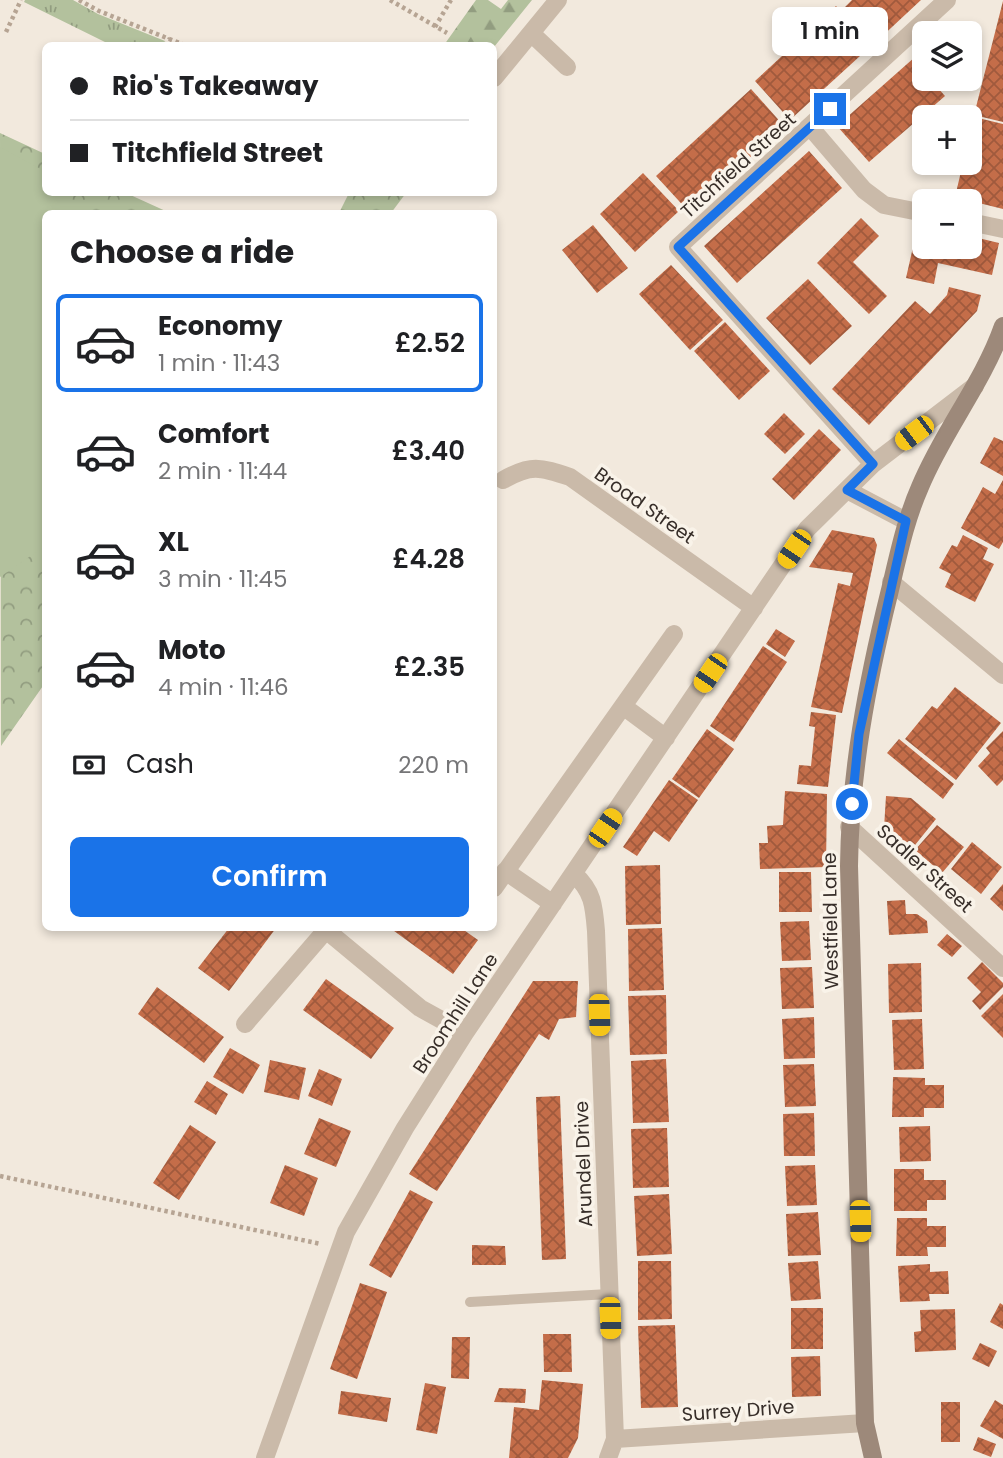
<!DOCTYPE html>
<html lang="en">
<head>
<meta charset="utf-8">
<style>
	body { margin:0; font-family:Poppins,sans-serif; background:#f6f6f6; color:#202124; height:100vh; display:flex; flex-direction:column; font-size:26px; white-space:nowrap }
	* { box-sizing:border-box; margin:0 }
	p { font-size:23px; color:#757577 }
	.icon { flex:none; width:38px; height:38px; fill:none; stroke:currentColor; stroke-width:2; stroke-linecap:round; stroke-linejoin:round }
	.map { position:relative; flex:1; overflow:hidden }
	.details { position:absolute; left:42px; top:210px; width:455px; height:721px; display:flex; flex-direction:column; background:#fff; border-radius:10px; box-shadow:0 4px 10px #0003 }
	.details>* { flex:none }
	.banner { position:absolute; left:42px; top:42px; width:455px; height:154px; border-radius:10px; box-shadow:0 4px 10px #0003; display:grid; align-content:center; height:154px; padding:0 28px; background:#fff }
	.buttons { position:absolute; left:912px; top:21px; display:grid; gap:14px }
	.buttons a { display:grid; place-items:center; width:70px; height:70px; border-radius:10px; background:#fff; box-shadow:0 4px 10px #0003; font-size:35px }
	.end { position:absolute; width:32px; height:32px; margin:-16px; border:9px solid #1a73e8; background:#fff; box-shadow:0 0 0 4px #fff }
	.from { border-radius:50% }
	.bubble { position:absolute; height:49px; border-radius:10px; background:#fff; box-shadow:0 4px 10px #0003; font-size:23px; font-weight:600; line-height:49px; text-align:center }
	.car { position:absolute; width:21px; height:42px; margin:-21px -10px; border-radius:9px; box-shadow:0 0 5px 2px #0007; background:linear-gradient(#f5c518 24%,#345 0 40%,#f5c518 0 76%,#345 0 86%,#f5c518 0) }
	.banner b { display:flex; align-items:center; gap:24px; height:66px; font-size:26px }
	.banner b+b { border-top:2px solid #e0e0e0 }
	.banner i { width:18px; height:18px; background:#202124 }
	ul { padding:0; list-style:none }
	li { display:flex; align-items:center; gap:21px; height:98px; margin:0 14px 10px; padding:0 14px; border:4px solid transparent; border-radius:10px }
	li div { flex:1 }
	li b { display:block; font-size:26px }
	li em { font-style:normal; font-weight:600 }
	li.selected { border-color:#1a73e8 }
	li>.icon { width:63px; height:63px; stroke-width:1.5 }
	h2 { padding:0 28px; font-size:32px; line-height:84px }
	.pay { display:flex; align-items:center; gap:18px; height:77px; padding:0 28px; font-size:26px }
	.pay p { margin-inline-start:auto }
	.button { display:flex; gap:14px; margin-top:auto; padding:14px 28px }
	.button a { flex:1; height:80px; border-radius:10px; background:#1a73e8; color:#fff; font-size:28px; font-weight:600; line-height:80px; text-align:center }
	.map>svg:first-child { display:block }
</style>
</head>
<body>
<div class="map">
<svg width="1003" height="1458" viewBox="0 0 1003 1458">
	<defs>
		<pattern id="grass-tufts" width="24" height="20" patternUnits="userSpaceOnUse" patternTransform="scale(1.75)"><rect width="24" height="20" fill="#b3c19d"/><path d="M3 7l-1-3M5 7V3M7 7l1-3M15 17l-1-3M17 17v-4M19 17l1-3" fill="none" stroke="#929d80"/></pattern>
		<pattern id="forest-firs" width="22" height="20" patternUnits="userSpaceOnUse" patternTransform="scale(1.75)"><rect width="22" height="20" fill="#b3c19d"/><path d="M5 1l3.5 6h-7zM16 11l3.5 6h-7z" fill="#929d80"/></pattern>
		<pattern id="park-crowns" width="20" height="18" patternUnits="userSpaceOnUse" patternTransform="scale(1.75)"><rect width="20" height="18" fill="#b3c19d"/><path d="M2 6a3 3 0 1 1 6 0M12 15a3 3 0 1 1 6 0" fill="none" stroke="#929d80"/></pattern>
		<pattern id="building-cross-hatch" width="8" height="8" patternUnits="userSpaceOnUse" patternTransform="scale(1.75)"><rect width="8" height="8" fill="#c46d49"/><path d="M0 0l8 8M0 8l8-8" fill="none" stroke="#a05a3d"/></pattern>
	</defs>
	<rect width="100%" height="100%" fill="#f2e9dd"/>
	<path fill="url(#grass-tufts)" d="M25 0H73L98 14 165 41 163 45H111L24 2Z"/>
	<path fill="url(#forest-firs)" d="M476 0H488L501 9 508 0H532L494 47 444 45Z"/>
	<path fill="url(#park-crowns)" d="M0 133 45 154 46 192 126 193 170 213 46 214 45 683 1 746Z
		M349 193V192L406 193 391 213H339Z"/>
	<path fill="#b3c19d" d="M0 147 44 171 46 192 63 193 82 213 46 214 45 546 0 577Z"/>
	<path fill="url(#building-cross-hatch)" d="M852 0H921L877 41 845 7Z
		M1003 1V122L974 115Z
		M836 6 872 45 790 120 755 81Z
		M924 49V79H930L945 96 869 162 837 126Z
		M751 89 784 126 690 213 656 176Z
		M974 117 1003 124V209L955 197 963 163H970V135Z
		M809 151 842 188 737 283 704 246Z
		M643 173 679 211 635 252 600 214Z
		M861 218 879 236 853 262 887 296 869 314 817 263Z
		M593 225 628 268 597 293 562 250Z
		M918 225 924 226V247H970V236L999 243 992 275 938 263 934 284 906 278Z
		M671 265 723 320 690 350 639 294Z
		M808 279 852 326 810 365 766 318Z
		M949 287 981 295 977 311 869 425 832 389 915 301 930 314 947 295Z
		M725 322 770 371 739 400 694 351Z
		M784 413 805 434 785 454 764 434Z
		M819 429 841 450 794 500 772 479Z
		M994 437 1003 441V476L980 463Z
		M1003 480V542L999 549 961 528 983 487 995 494Z
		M832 530 874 538 877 545 842 713 811 707 838 583 850 586 853 573 809 567Z
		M963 535 988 548 983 559 994 564 975 602 945 587 951 574 939 568 952 545 957 547Z
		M776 629 795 641 785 657 766 644Z
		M763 646 787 662 734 742 710 726Z
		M955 687 1001 723 956 780 905 739 932 706 937 709Z
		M811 712 836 715 828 787 797 784 799 765 811 766 815 727 809 726Z
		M707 729 734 749 699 798 672 779Z
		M1003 731V780L997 786 978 766 990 753 986 748Z
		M899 739 954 784 943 799 887 753Z
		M669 780 698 800 669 842 654 831 637 856 623 847Z
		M785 791 827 794 826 867 760 869 759 843H768L767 826 783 825Z
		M886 796 911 798 936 819 911 850 884 828Z
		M937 825 964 847 942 873 915 850Z
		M972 842 1002 867 981 894 951 869Z
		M660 865 661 924 626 925 625 866Z
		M779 872H811L812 912H779Z
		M1003 884V911L990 899Z
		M905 900 906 914H917L927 921 928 933 889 935 887 901Z
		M809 921 811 960 782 961 780 922Z
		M229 928H276L229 991 198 968Z
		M390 928H461L478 940 453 974Z
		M662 928 664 990 629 991 628 929Z
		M947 934 962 946 952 957 937 945Z
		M982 962 1003 983V987L980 1010 972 1001 981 992 967 978Z
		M921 963 922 1012 889 1013 888 964Z
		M812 967 814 1008 782 1009 780 968Z
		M326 979 394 1028 371 1059 303 1010Z
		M533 981H578L576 1017 559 1019 549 1040 539 1034 437 1191 409 1174Z
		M157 987 224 1037 204 1063 138 1014Z
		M1003 994V1038L981 1016Z
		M666 995 667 1054 630 1055 628 996Z
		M814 1017 815 1058 784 1059 782 1019Z
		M922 1019 924 1069 894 1070 892 1020Z
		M230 1048 260 1065 243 1094 213 1077Z
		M666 1059 669 1122 633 1123 631 1061Z
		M270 1060 306 1068 299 1100 264 1092Z
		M814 1064 816 1106 785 1107 783 1065Z
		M319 1069 342 1079 332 1106 308 1096Z
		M893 1077 925 1078V1085H944V1108H924V1117H892Z
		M207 1081 228 1094 216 1115 194 1102Z
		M560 1096 566 1259 542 1260 536 1097Z
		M814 1113 815 1156H784L783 1114Z
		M319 1118 351 1131 336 1167 304 1154Z
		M190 1125 216 1142 179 1200 153 1183Z
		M930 1126 931 1161 900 1162 899 1127Z
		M667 1128 669 1187 633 1188 631 1129Z
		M285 1165 318 1178 304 1216 270 1203Z
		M815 1165 817 1205 787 1206 785 1166Z
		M894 1169H924V1180H946V1200H927V1211H894Z
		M410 1190 433 1202 391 1278 369 1265Z
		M669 1194 672 1254 637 1256 634 1196Z
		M818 1212 821 1255 788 1256 786 1214Z
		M897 1218H927V1226H946V1247H927L928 1256H896Z
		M472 1245 505 1246 506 1265H472Z
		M638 1261H671L672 1319 638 1320Z
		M818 1261 821 1299 791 1301 788 1263Z
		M930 1264V1272L948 1271 949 1294H929L930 1301 900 1302 898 1266Z
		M360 1283 387 1292 357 1379 330 1369Z
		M1000 1303 1003 1305V1329L990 1322Z
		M791 1308H823V1349H791Z
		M955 1309 956 1350 915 1352 914 1332 921 1331 920 1310Z
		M675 1325 678 1407 641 1408 638 1326Z
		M543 1334H571L572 1372H544Z
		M452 1337H470L469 1379 451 1378Z
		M980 1343 997 1351 989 1367 972 1359Z
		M820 1356 821 1396 792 1397 791 1357Z
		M542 1380 583 1384 578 1438 568 1458H509L514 1407 539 1410Z
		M425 1383 446 1387 437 1434 416 1430Z
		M499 1388 526 1389 525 1403 494 1402Z
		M341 1391 391 1398 387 1422 338 1414Z
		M995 1400 1003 1405V1439L980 1426Z
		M941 1402H960V1442H941Z
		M978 1437 996 1444 991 1457 973 1450Z"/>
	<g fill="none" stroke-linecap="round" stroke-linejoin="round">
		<path stroke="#b6a493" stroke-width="4.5" stroke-dasharray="3.5 3.5" stroke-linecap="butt" d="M79 0 99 11 187 46
			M390 0 447 33
			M435 27 451 0
			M6 32 21 0
			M166 46 170 38
			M0 1176 321 1244"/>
		<path stroke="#cabaa9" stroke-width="10" d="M470 1302 609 1294"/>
		<path stroke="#cabaa9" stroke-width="18" d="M531 33 567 67
			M494 78 558 0
			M811 128 864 190 884 205 924 213
			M970 222 1003 229
			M873 464 678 247 947 0
			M503 480C531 464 540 467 570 477L754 608
			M847 490 906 521
			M891 582 1003 675
			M623 706 666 738
			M849 827 1003 968
			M505 871 553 904
			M574 874C593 891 594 906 596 931L615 1439 608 1458
			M494 888 674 634
			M245 1024 326 930 420 1008 465 1033
			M615 1439 865 1423
			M265 1458 346 1232 405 1128 465 1033 807 529 873 464 975 386"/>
		<path stroke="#9d897a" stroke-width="18" d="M873 1458 865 1423 849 866C850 774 867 683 889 594 898 557 905 521 920 487 943 431 983 383 1003 326"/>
	</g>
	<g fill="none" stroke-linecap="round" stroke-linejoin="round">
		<path stroke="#1a73e8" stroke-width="9" d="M830 109 678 247 873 464 847 490 906 521 859 734 852 804"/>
	</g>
	<g text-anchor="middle" stroke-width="7" stroke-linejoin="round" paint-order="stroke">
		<g font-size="19" fill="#372e29" stroke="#f9f3e9">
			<text transform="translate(738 165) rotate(-42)" y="7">Titchfield Street</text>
			<text transform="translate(645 505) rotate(35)" y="7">Broad Street</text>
			<text transform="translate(925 868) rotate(42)" y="7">Sadler Street</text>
			<text transform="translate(830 921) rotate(-91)" y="7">Westfield Lane</text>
			<text transform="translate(455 1013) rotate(-57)" y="7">Broomhill Lane</text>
			<text transform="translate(583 1164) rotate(-92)" y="7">Arundel Drive</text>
			<text transform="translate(738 1410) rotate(-4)" y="7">Surrey Drive</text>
		</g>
	</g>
</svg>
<div class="buttons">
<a><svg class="icon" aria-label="layers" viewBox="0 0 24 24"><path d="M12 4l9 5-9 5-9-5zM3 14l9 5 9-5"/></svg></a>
<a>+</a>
<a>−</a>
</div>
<i class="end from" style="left:852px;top:804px"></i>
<i class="end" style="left:830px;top:109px"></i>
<div class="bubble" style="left:772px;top:7px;width:116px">1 min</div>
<i class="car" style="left:914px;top:433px;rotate:233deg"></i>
<i class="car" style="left:794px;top:549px;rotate:214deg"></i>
<i class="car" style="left:710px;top:673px;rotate:214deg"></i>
<i class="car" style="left:605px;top:828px;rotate:34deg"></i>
<i class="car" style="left:599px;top:1015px;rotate:178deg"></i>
<i class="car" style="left:860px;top:1221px;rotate:178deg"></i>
<i class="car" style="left:610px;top:1318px;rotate:178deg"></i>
<div class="banner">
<b><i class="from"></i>Rio's Takeaway</b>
<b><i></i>Titchfield Street</b>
</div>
<section class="details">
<h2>Choose a ride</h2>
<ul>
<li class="selected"><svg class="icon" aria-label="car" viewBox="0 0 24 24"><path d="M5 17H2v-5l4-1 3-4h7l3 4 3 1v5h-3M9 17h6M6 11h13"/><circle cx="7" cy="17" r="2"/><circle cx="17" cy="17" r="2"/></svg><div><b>Economy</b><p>1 min · 11:43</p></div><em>£2.52</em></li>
<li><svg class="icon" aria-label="car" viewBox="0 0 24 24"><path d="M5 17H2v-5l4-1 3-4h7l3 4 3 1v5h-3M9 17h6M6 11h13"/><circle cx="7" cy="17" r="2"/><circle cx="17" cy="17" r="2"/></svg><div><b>Comfort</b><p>2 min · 11:44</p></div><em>£3.40</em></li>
<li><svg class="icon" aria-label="car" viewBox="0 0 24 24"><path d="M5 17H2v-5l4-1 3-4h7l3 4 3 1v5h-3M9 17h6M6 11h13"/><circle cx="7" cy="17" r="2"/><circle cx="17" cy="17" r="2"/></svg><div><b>XL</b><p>3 min · 11:45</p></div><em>£4.28</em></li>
<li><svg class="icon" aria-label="car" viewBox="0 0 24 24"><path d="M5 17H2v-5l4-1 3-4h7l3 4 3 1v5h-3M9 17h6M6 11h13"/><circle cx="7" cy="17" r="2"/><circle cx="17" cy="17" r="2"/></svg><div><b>Moto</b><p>4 min · 11:46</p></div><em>£2.35</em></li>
</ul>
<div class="pay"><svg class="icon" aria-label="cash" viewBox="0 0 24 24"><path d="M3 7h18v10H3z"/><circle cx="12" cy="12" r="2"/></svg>Cash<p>220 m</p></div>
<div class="button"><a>Confirm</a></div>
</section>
</div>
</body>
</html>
